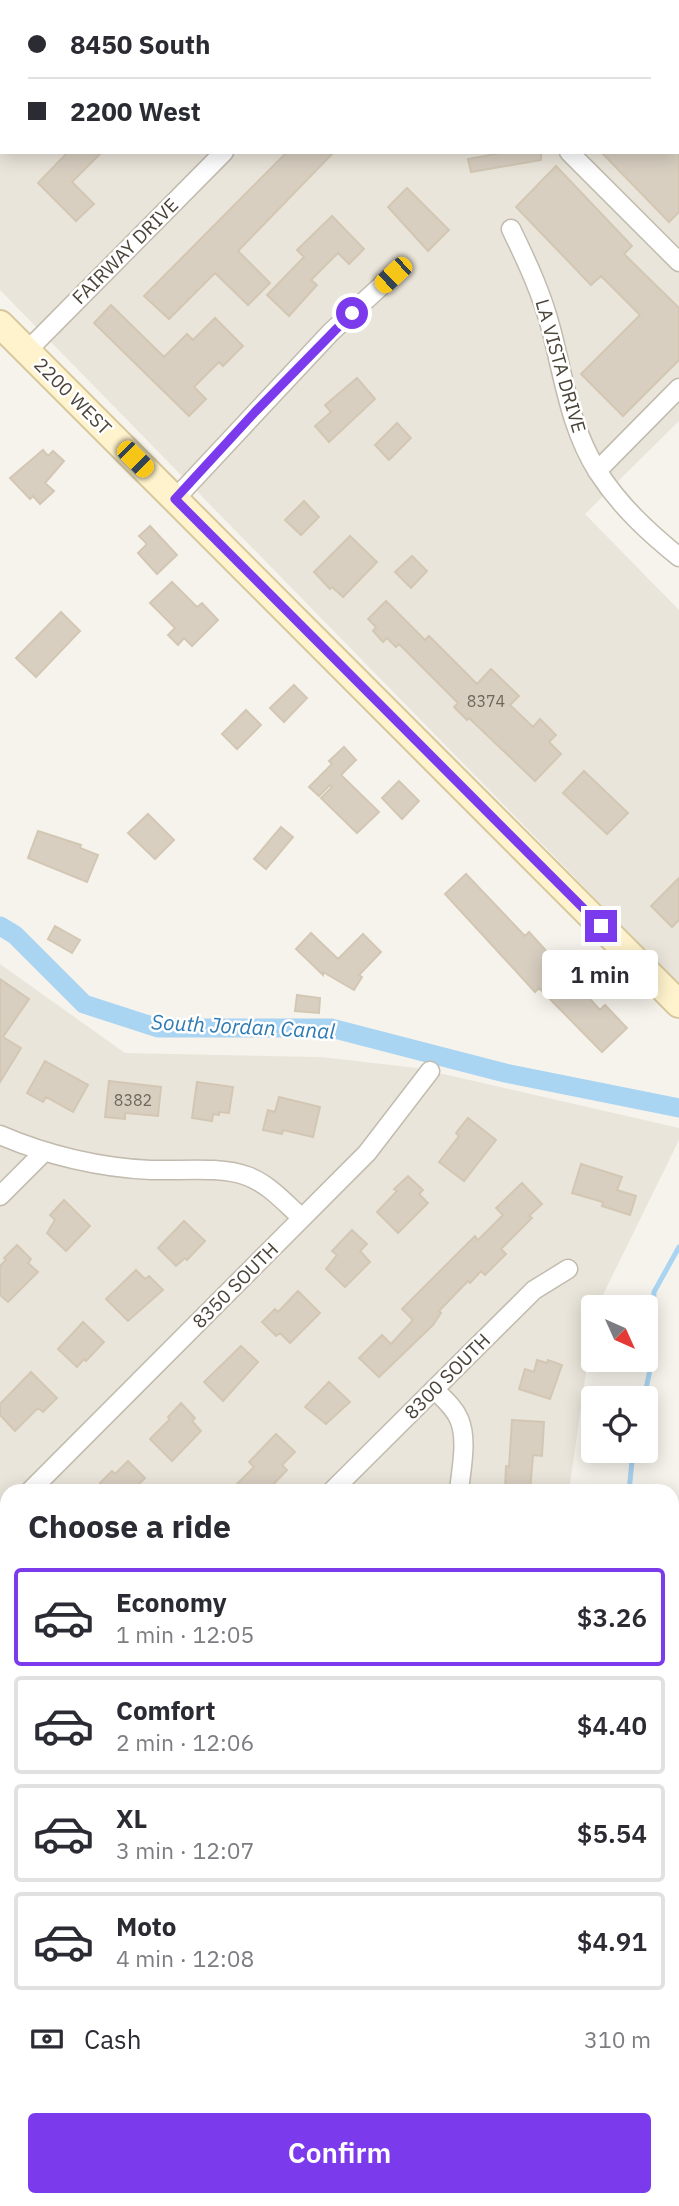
<!DOCTYPE html>
<html lang="en">
<head>
<meta charset="utf-8">
<style>
	body { margin:0; font-family:"IBM Plex Sans",sans-serif; background:#f2f2f3; color:#2b2b33; height:100vh; display:flex; flex-direction:column; font-size:26px; white-space:nowrap }
	* { box-sizing:border-box; margin:0 }
	p { font-size:23px; color:#7c7c81 }
	.icon { flex:none; width:38px; height:38px; fill:none; stroke:currentColor; stroke-width:2; stroke-linecap:round; stroke-linejoin:round }
	.map { position:relative; flex:1; overflow:hidden }
	.side { position:absolute; left:0px; top:1484px; width:679px; height:723px; display:flex; flex-direction:column; background:#fff; border-radius:21px 21px 0 0; box-shadow:0 4px 18px #0003 }
	.side>* { flex:none }
	.hud { position:absolute; left:0px; top:0px; width:679px; height:154px; box-shadow:0 4px 18px #0003; display:grid; align-content:center; height:154px; padding:0 28px; background:#fff }
	.needle { width:46px; rotate:135deg }
	.buttons { position:absolute; left:581px; top:1295px; display:grid; gap:14px }
	.buttons a { display:grid; place-items:center; width:77px; height:77px; border-radius:7px; background:#fff; box-shadow:0 4px 18px #0003; font-size:35px }
	.end { position:absolute; width:32px; height:32px; margin:-16px; border:9px solid #7c3aed; background:#fff; box-shadow:0 0 0 4px #fff }
	.from { border-radius:50% }
	.bubble { position:absolute; height:49px; border-radius:7px; background:#fff; box-shadow:0 4px 18px #0003; font-size:23px; font-weight:600; line-height:49px; text-align:center }
	.car { position:absolute; width:21px; height:42px; margin:-21px -10px; border-radius:9px; box-shadow:0 0 5px 2px #0007; background:linear-gradient(#f5c518 24%,#345 0 40%,#f5c518 0 76%,#345 0 86%,#f5c518 0) }
	.hud b { display:flex; align-items:center; gap:24px; height:66px; font-size:26px }
	.hud b+b { border-top:2px solid #e1e1e2 }
	.hud i { width:18px; height:18px; background:#2b2b33 }
	ul { padding:0; list-style:none }
	li { display:flex; align-items:center; gap:21px; height:98px; margin:0 14px 10px; padding:0 14px; border:4px solid #e1e1e2; border-radius:7px }
	li div { flex:1 }
	li b { display:block; font-size:26px }
	li em { font-style:normal; font-weight:600 }
	li.selected { border-color:#7c3aed }
	li>.icon { width:63px; height:63px; stroke-width:1.5 }
	h2 { padding:0 28px; font-size:32px; line-height:84px }
	.pay { display:flex; align-items:center; gap:18px; height:77px; padding:0 28px; font-size:26px }
	.pay p { margin-inline-start:auto }
	.cta { display:flex; gap:14px; margin-top:auto; padding:14px 28px }
	.cta a { flex:1; height:80px; border-radius:7px; background:#7c3aed; color:#fff; font-size:28px; font-weight:600; line-height:80px; text-align:center }
	.map>svg:first-child { display:block }
</style>
</head>
<body>
<div class="map">
<svg width="679" height="2206" viewBox="0 0 679 2206">
	<rect width="100%" height="100%" fill="#f6f3ec"/>
	<path fill="#eae5da" fill-rule="evenodd" d="M0 0H679V421L585 514 679 610V984L0 290ZM2 2H677V152H2Z
		M0 964 125 1053 321 1057 417 1068 679 1128V1140L597 1307H593V1323L569 1491H7V2200H426L431 2206H0Z"/>
	<path fill="#d2eab5" d="M672 1801 679 1804V1908L672 1923Z"/>
	<g fill="none" stroke-linecap="round" stroke-linejoin="round">
		<path stroke="#a9d4f2" stroke-width="5" d="M644 1398 650 1370 654 1292 679 1247
			M629 1491 633 1451
			M477 2206 479 2200"/>
		<path stroke="#a9d4f2" stroke-width="19" d="M0 926 15 935 84 1004 158 1028H331L505 1073 679 1108"/>
	</g>
	<path fill="#d8cfc1" stroke="#d3c7b4" stroke-width="2" d="M68 152H102L72 182 94 204 76 221 38 183Z
		M287 152H334L238 251 270 283 248 305 215 273 169 319 144 296Z
		M506 152H541V160L471 172 468 159Z
		M601 152H679V212L669 222Z
		M556 166 632 246 624 254 679 308V360L623 416 581 374 640 315 601 276 591 285 516 207Z
		M407 188 449 230 428 251 388 207Z
		M332 216 364 249 349 264 338 253 311 280 317 285 289 316 267 295 304 257 297 250Z
		M111 305 164 357 187 334 193 340 215 318 243 346 223 366 219 362 194 387 206 399 189 416 94 323Z
		M357 378 375 399 329 442 315 426 331 412 325 405Z
		M397 423 411 438 389 460 375 445Z
		M43 450 48 456 53 451 64 461 45 483 54 491 40 504 33 496 30 499 10 478Z
		M304 501 319 517 301 535 285 520Z
		M150 526 177 555 157 574 138 553 147 544 139 536Z
		M350 536 377 562 343 597 332 587 330 589 314 572Z
		M412 556 427 571 411 588 395 572Z
		M172 582 197 607 202 603 218 620 192 646 184 638 178 645 168 635 175 628 150 603Z
		M386 601 425 640 429 636 477 684 491 669 519 696 510 705 533 727 540 719 556 735 549 742 561 754 535 781 469 718 467 720 454 707 458 703 399 644 396 647 387 638 383 642 373 631 376 627 368 619Z
		M61 612 80 631 36 677 16 658Z
		M294 685 307 698 284 722 270 708Z
		M246 710 261 725 237 749 222 734Z
		M344 747 356 760 341 775 379 812 357 833 321 798 332 787 330 785 319 796 309 787 332 764 329 761Z
		M584 771 628 813 607 834 563 793Z
		M399 781 419 801 402 819 382 798Z
		M148 814 174 840 155 859 128 833Z
		M281 827 293 837 266 869 254 859Z
		M38 831 81 845 80 848 98 855 87 882 28 858Z
		M466 874 525 936 529 932 600 1010 605 1005 627 1028 602 1052 539 988 535 992 445 894Z
		M679 878V920L672 927 651 906Z
		M55 926 80 940 72 953 48 939Z
		M311 933 338 959 363 934 381 952 359 975 362 977 354 990 323 972V975L296 949Z
		M0 979 29 999 3 1037 21 1048 0 1082Z
		M297 995 320 998 319 1013 295 1011Z
		M45 1061 88 1085 73 1112 46 1097 43 1102 27 1093Z
		M109 1081 161 1087 158 1116 125 1113V1119L105 1117Z
		M197 1082 233 1087 229 1113 219 1112V1115L213 1114 212 1121 192 1118Z
		M279 1097 320 1107 313 1137 283 1130 282 1134 263 1130 268 1110 275 1112Z
		M468 1118 496 1140 464 1181 439 1162 459 1136 456 1133Z
		M581 1164 622 1177 617 1190 636 1196 630 1215 602 1206 603 1202 572 1193Z
		M408 1176 423 1190 419 1194 428 1203 398 1233 377 1212 397 1191 394 1189Z
		M522 1183 542 1204 529 1216 532 1218 501 1249 506 1254 485 1275 481 1271 470 1283 468 1281 439 1311 441 1313 433 1325 379 1377 359 1358 382 1335 391 1344 413 1320 402 1309 475 1236 478 1240 503 1215 496 1208Z
		M64 1200 90 1226 66 1251 47 1233 55 1220 50 1215Z
		M184 1221 205 1241 187 1260 185 1258 176 1266 158 1248Z
		M352 1230 367 1244 360 1251 370 1262 345 1287 326 1269 337 1255 332 1251Z
		M17 1245 31 1259 28 1263 38 1272 8 1302 0 1295V1266L6 1260 4 1258Z
		M136 1270 145 1279 149 1276 163 1290 128 1321 106 1299Z
		M298 1291 320 1313 290 1343 280 1333 276 1336 262 1322 275 1309 278 1312Z
		M83 1322 104 1342 86 1361 84 1359 77 1367 58 1349Z
		M241 1346 258 1362 223 1401 204 1382Z
		M537 1360 547 1363 548 1360 562 1365 550 1399 519 1389 525 1369 534 1372Z
		M31 1372 57 1398 43 1412 38 1408 15 1431 0 1415V1404Z
		M329 1382 350 1402 326 1424 305 1407Z
		M181 1403 195 1418 192 1421 201 1431 172 1461 150 1439 170 1419 168 1417Z
		M512 1420 544 1422 542 1456 533 1455 530 1491H505L506 1466 509 1467Z
		M276 1434 295 1452 282 1465 287 1470 267 1491H230L254 1467 249 1462Z
		M128 1461 145 1478 132 1491H108L100 1483 112 1471 115 1474Z"/>
	<g fill="none" stroke-linecap="round" stroke-linejoin="round">
		<defs>
			<path id="street" d="M147 0 148 2
				M383 0 384 2
				M569 152 679 262
				M511 229C527 262 542 294 551 329 564 378 570 428 598 472 620 506 648 532 679 557
				M27 351 224 152
				M597 471 679 388
				M175 499 331 332 393 275
				M0 1135C46 1155 101 1168 151 1170 179 1171 221 1166 247 1176 269 1184 285 1203 302 1218
				M0 1196 44 1152
				M434 1389C443 1398 454 1407 459 1419 468 1439 461 1470 459 1491
				M30 1491 367 1153 430 1071
				M332 1491 534 1290 568 1269
				M0 1521 7 1514
				M0 1822 7 1815
				M0 1947 7 1954
				M0 2153 7 2145
				M306 2200 313 2206"/>
			<path id="secondary" d="M0 324 679 1004
				M672 1978 679 1963
				M519 2206 524 2200"/>
		</defs>
		<use href="#street" stroke="#c2bbae" stroke-width="21"/>
		<use href="#secondary" stroke="#d6c79b" stroke-width="30"/>
		<use href="#street" stroke="#fff" stroke-width="18"/>
		<use href="#secondary" stroke="#fff3cd" stroke-width="26"/>
		<path stroke="#9a9a9a" stroke-width="2" d="M672 2106 679 2090
			M672 2139 679 2123
			M626 2206 629 2200
			M641 2206 644 2200"/>
	</g>
	<g fill="none" stroke-linecap="round" stroke-linejoin="round">
		<path stroke="#7c3aed" stroke-width="9" d="M352 313 255 412 175 499 601 926"/>
	</g>
	<g text-anchor="middle" stroke-width="5" stroke-linejoin="round" paint-order="stroke">
		<g font-size="16" fill="#6e675b">
			<text x="486" y="707">8374</text>
			<text x="133" y="1106">8382</text>
		</g>
		<g font-size="19" fill="#4b4439" stroke="#fff">
			<text transform="translate(125 251) rotate(-45)" y="7">FAIRWAY DRIVE</text>
			<text transform="translate(561 366) rotate(74)" y="7">LA VISTA DRIVE</text>
			<text transform="translate(73 396) rotate(45)" y="7">2200 WEST</text>
			<text transform="translate(235 1285) rotate(-45)" y="7">8350 SOUTH</text>
			<text transform="translate(447 1376) rotate(-45)" y="7">8300 SOUTH</text>
		</g>
		<g font-size="21" font-style="italic" fill="#2e7ab2" stroke="#fff">
			<text transform="translate(243 1027) rotate(3)" y="7">South Jordan Canal</text>
		</g>
	</g>
</svg>
<div class="buttons">
<a><svg class="needle" viewBox="-14 -14 28 28"><path d="M0-13l5 13h-10z" fill="#e53935"/><path d="M0 13l5-13h-10z" fill="#7c7c81"/></svg></a>
<a><svg class="icon" aria-label="locate" viewBox="0 0 24 24"><circle cx="12" cy="12" r="6"/><path d="M12 2v4M12 18v4M2 12h4M18 12h4"/></svg></a>
</div>
<i class="end from" style="left:352px;top:313px"></i>
<i class="end" style="left:601px;top:926px"></i>
<div class="bubble" style="left:542px;top:950px;width:116px">1 min</div>
<i class="car" style="left:393px;top:275px;rotate:227deg"></i>
<i class="car" style="left:135px;top:459px;rotate:135deg"></i>
<div class="hud">
<b><i class="from"></i>8450 South</b>
<b><i></i>2200 West</b>
</div>
<section class="side">
<h2>Choose a ride</h2>
<ul>
<li class="selected"><svg class="icon" aria-label="car" viewBox="0 0 24 24"><path d="M5 17H2v-5l4-1 3-4h7l3 4 3 1v5h-3M9 17h6M6 11h13"/><circle cx="7" cy="17" r="2"/><circle cx="17" cy="17" r="2"/></svg><div><b>Economy</b><p>1 min · 12:05</p></div><em>$3.26</em></li>
<li><svg class="icon" aria-label="car" viewBox="0 0 24 24"><path d="M5 17H2v-5l4-1 3-4h7l3 4 3 1v5h-3M9 17h6M6 11h13"/><circle cx="7" cy="17" r="2"/><circle cx="17" cy="17" r="2"/></svg><div><b>Comfort</b><p>2 min · 12:06</p></div><em>$4.40</em></li>
<li><svg class="icon" aria-label="car" viewBox="0 0 24 24"><path d="M5 17H2v-5l4-1 3-4h7l3 4 3 1v5h-3M9 17h6M6 11h13"/><circle cx="7" cy="17" r="2"/><circle cx="17" cy="17" r="2"/></svg><div><b>XL</b><p>3 min · 12:07</p></div><em>$5.54</em></li>
<li><svg class="icon" aria-label="car" viewBox="0 0 24 24"><path d="M5 17H2v-5l4-1 3-4h7l3 4 3 1v5h-3M9 17h6M6 11h13"/><circle cx="7" cy="17" r="2"/><circle cx="17" cy="17" r="2"/></svg><div><b>Moto</b><p>4 min · 12:08</p></div><em>$4.91</em></li>
</ul>
<div class="pay"><svg class="icon" aria-label="cash" viewBox="0 0 24 24"><path d="M3 7h18v10H3z"/><circle cx="12" cy="12" r="2"/></svg>Cash<p>310 m</p></div>
<div class="cta"><a>Confirm</a></div>
</section>
</div>
</body>
</html>
